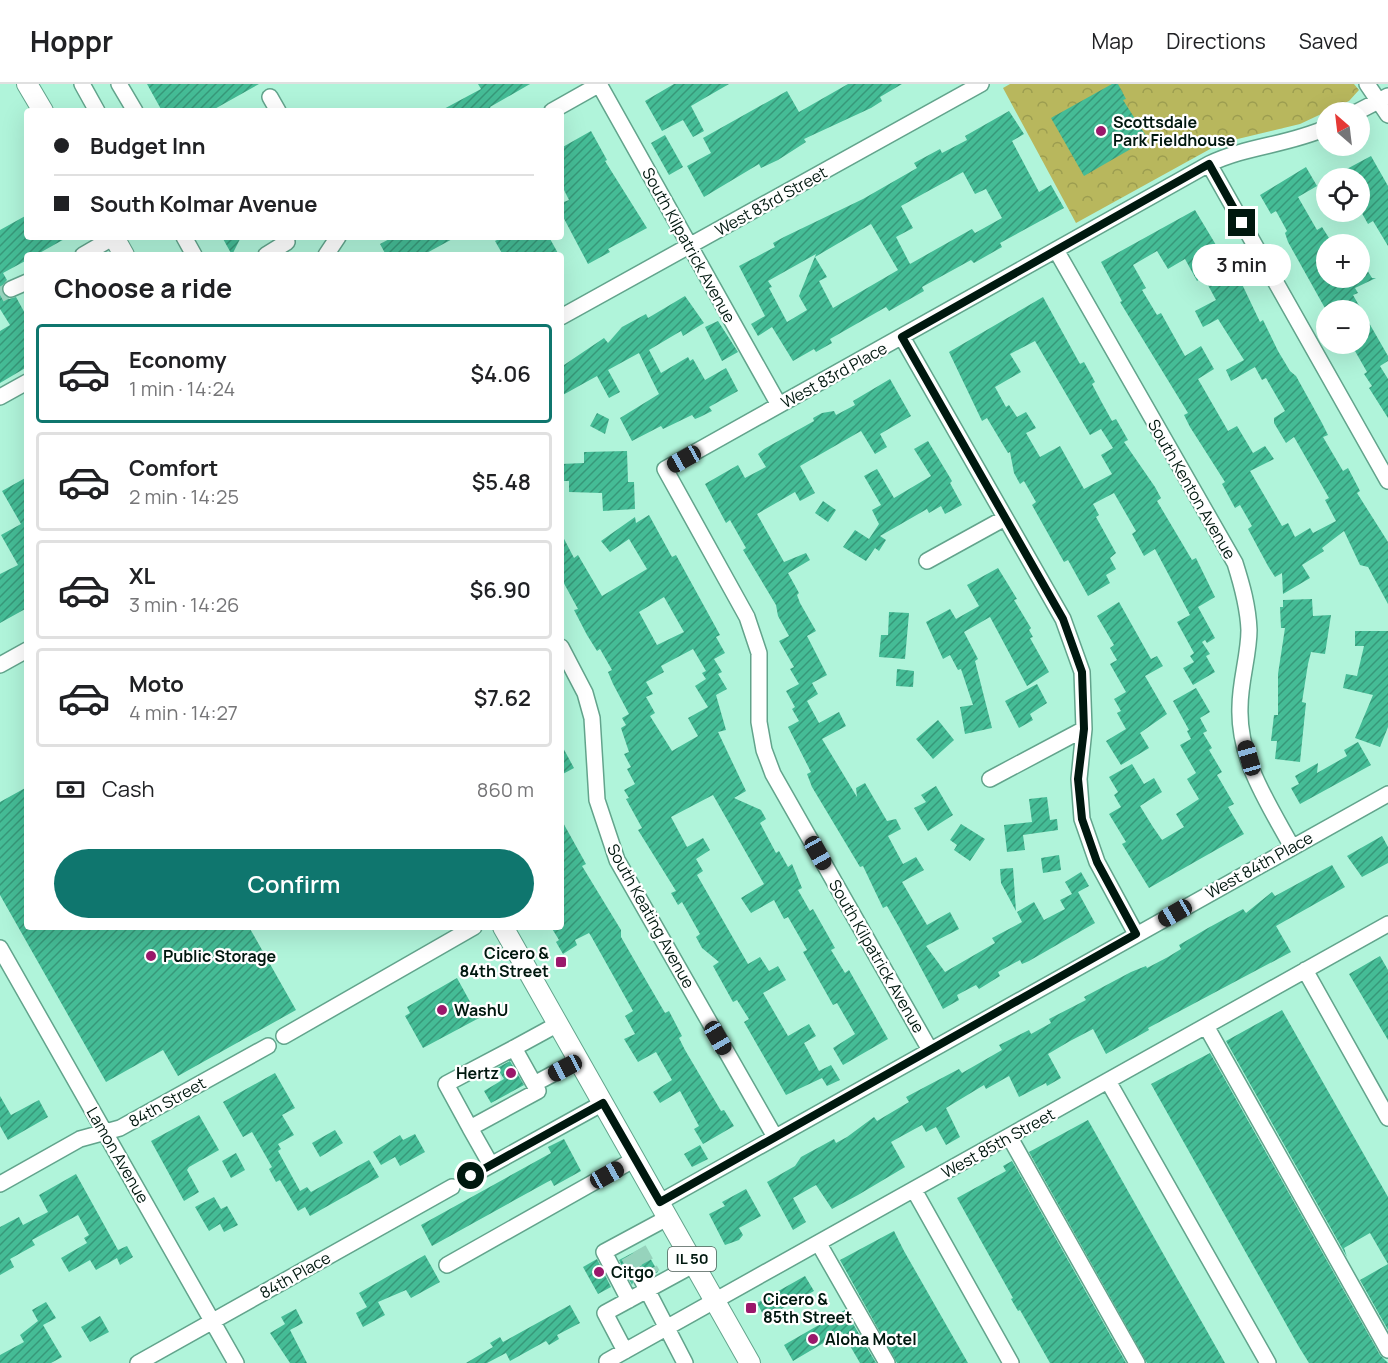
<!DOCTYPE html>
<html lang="en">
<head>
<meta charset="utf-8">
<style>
	body { margin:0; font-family:Manrope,sans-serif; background:#f6f6f6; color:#202124; height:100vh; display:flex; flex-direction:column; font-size:22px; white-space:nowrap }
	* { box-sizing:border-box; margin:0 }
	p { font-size:20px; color:#757577 }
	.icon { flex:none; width:33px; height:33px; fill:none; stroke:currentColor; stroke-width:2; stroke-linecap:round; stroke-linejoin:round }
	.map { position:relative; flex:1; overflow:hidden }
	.panel { position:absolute; left:24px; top:168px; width:540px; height:678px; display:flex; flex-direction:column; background:#fff; border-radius:6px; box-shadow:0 6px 24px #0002 }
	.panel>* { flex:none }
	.banner { position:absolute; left:24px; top:24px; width:540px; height:132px; border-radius:6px; box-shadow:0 6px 24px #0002; display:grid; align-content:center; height:132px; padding:0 30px; background:#fff }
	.needle { width:39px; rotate:332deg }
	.buttons { position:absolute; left:1316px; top:18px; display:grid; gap:12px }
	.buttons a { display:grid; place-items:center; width:54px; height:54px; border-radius:50%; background:#fff; box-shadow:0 6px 24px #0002; font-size:30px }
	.end { position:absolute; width:27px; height:27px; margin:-14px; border:8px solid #00180f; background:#fff; box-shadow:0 0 0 3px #fff }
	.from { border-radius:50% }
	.bubble { position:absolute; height:42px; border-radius:21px; background:#fff; box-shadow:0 6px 24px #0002; font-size:20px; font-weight:600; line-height:42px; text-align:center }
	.car { position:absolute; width:18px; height:36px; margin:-18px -9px; border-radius:8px; box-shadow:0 0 4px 2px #0007; background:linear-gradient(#222 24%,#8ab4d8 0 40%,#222 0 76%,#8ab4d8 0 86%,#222 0) }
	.banner b { display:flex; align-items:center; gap:21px; height:57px; font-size:22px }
	.banner b+b { border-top:2px solid #e0e0e0 }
	.banner i { width:15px; height:15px; background:#202124 }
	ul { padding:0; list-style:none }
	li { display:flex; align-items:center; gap:18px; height:99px; margin:0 12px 9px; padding:0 18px; border:3px solid #e0e0e0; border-radius:6px }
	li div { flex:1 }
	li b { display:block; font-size:22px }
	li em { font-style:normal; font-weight:600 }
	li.current { border-color:#0f766e }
	li>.icon { width:54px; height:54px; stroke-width:1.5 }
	h2 { padding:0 30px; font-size:27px; line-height:72px }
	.pay { display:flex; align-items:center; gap:15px; height:66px; padding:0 30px; font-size:22px }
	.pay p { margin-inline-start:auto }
	.primary-button { display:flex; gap:12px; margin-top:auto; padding:12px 30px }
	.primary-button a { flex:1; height:69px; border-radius:36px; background:#0f766e; color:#fff; font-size:24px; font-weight:600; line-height:69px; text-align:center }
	header { display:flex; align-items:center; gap:36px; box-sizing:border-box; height:84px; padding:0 30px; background:#fff; border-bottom:2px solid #e0e0e0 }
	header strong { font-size:28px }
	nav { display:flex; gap:33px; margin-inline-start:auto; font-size:21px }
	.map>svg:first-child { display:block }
</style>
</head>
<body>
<header>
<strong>Hoppr</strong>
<nav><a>Map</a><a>Directions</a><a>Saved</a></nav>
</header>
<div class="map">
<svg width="1388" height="1279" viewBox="0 0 1388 1279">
	<defs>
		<pattern id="forest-crowns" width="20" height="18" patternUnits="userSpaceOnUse" patternTransform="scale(1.5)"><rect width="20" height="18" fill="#b8b75d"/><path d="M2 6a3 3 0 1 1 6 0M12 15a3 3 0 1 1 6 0" fill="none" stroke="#9c9d50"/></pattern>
		<pattern id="building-hatch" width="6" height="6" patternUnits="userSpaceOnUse" patternTransform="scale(1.5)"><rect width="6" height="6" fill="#45bc96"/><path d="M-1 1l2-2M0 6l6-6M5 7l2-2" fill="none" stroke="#379879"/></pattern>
	</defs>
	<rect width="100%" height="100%" fill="#b0f4da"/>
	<path fill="url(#forest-crowns)" d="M1010 0H1354L1359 6 1349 17 1300 40 1221 59 1076 139 1003 4Z"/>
	<path fill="url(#building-hatch)" fill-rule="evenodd" d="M147 0H259L211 27H162Z
		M478 0H530L490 23 492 27H440L481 5Z
		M674 0H729L691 22 704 47 693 53 683 36 662 47 645 17Z
		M848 0H902L880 13 882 17 871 24 804 55 806 58 778 76 761 84 759 80 704 113 687 82 711 69 703 54 787 7 799 28Z
		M1112 0H1118L1126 15 1123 16 1148 55 1084 92 1051 34Z
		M1009 27 1024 50 1012 57 1039 108 1051 101 1064 124 1000 159 1002 163 974 179 971 176 922 203 924 207 889 227 886 223 830 255 832 259 816 268 814 265 793 277 772 243 758 252 751 240 765 232 739 182 775 163 773 159 784 153 863 115 917 84 914 79 940 65 942 69 967 56 965 52ZM963 88 975 110 986 105 1002 134 975 149 972 145 910 180 896 153 913 144 901 122ZM871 140 898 186 833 224 819 197 827 193 815 173ZM816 170 799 212 807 226 787 238 769 204 772 203 768 197Z
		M591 47 607 76 605 77 647 144 608 165 610 168 588 180 561 129V119L569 116 561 100V64Z
		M665 51 683 83 669 91 651 59Z
		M1371 72 1388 102V162L1373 137 1368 140 1359 124V94H1330Z
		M1306 83 1317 102 1298 113 1317 146 1322 143 1329 154 1326 156V194H1359V173L1372 194H1376L1355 204 1358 209 1353 211 1388 272V277L1380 282 1388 295V334L1369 304 1372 302 1364 290 1367 288 1351 260H1359V226H1326L1288 158 1285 149 1287 147 1276 127 1271 130 1260 111Z
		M1195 126 1228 181 1232 179 1260 238 1263 236 1278 267 1290 287 1296 292 1322 339 1328 351 1323 353 1343 387 1348 384 1360 407 1357 409 1388 458V520L1368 483 1360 481 1344 447 1322 464 1324 467 1302 481 1310 494 1283 510 1282 489 1275 493 1268 482 1248 445 1252 442 1240 421 1235 424 1222 400 1225 398 1190 343 1184 331 1188 329 1120 218 1122 217 1101 178ZM1157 167 1168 185 1185 175 1197 197 1203 192 1216 216 1195 227 1203 243 1218 235 1244 276 1226 286 1231 297 1255 283 1262 296 1266 294 1285 327 1274 334V339L1286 359 1294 353 1329 414 1325 416 1336 437 1313 449 1310 444 1295 453 1288 439 1282 442 1250 387 1274 375 1265 362 1253 369 1237 342 1228 347 1198 295 1214 285 1201 262 1185 272 1161 229 1157 231 1142 206 1146 204 1133 181Z
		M27 131V153H68L36 171H27V176L3 189 7 196 1 203 2 209 9 215 16 213 27 233V283L0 299V247L10 241 0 225V146Z
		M222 153H241L232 171Z
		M393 153H456L423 171H386L380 160Z
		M503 153H549L559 171H503L495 157Z
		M685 212 704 239 683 252 681 247 649 266 661 289 688 273 690 277 693 275 705 296 726 284 738 307 709 323 712 327 700 333 695 335 692 331 663 345 661 342 632 357 620 334 659 310 651 294 660 289 651 294 639 269 608 286 620 308 609 314 597 292 561 312V283L604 254 608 259 622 243 646 230 648 234Z
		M1043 213 1080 280 1084 278 1095 298 1092 300 1101 317 1112 337 1116 335 1128 356 1124 358 1155 403 1161 414 1157 417 1192 476 1196 474 1215 513 1198 523 1215 554 1207 559 1205 556 1202 558 1210 570 1206 572 1215 588 1193 601 1183 584 1194 578 1190 572 1194 569 1177 538 1190 531 1155 465 1144 472 1132 450 1136 447 1114 409 1093 420 1099 431 1096 433 1116 469 1110 474 1116 485 1106 491 1110 499 1088 512 1068 476 1064 478 1055 462 1032 421 1036 418 1024 397 1020 400 1014 389 1010 368 1008 369 987 334 982 337 949 268ZM1035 257 1090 351 1101 345 1113 364 1101 371 1112 390 1084 405 1060 362 1040 373 1026 349 1036 344 1026 328 1017 333 1009 321 1006 323 995 303 1021 288 1010 270Z
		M718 237 738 268 722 277 705 243Z
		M890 295 911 332 880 350 887 363 875 370 861 347 800 382 815 409 800 417 795 408 757 430 784 478 806 469 810 476 788 489 799 509 797 511 800 519 816 547 807 552 827 591 812 599 818 610 807 617 819 639 839 628 846 642 822 655 857 713 856 704 865 699 887 737 896 735 901 745 888 752 903 780 916 773 924 786 902 798 927 841 950 828 959 845 926 862 945 888 995 859 992 854 1022 838 1017 828 1034 818 1044 836 1065 825 1060 816 1072 810 1065 798 1081 788 1089 802 1078 808 1095 839 1029 877 1022 880 1020 876 998 888 1000 892 979 905 976 901 957 911 959 916 943 925 899 843 887 822 883 824 863 782 860 783 812 703 807 690 811 688 788 643 799 637 792 625 795 623 786 607 799 600 790 585 794 583 779 557 789 552 778 532 776 521 743 466 746 464 730 436 726 439 705 400 738 381 745 394 766 383 758 370 764 365 814 337 813 334 822 329 834 327 836 331 855 321 853 317Z
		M597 329 609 335 605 350 590 342Z
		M928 357 952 397 950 399 962 421 945 430 941 422 929 429 927 425 901 440 880 452 886 456 879 467 875 464 866 477 843 463 855 446 869 455 879 440 872 426 881 421 864 392 877 385 894 414 931 392 914 365Z
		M627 367 628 398H634L635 425 603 427 602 409 569 408V397H561V380L584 379V368Z
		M27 393V524L0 539V490L18 481 1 451 21 440 2 407Z
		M823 417 836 426 828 438 815 429Z
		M649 431 672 473 676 471 720 551 716 553 725 569 714 575 722 588 718 590 727 605 716 611 726 646 718 648 746 707 734 714 761 726 766 735 760 739 776 769 779 767 788 783 792 780 802 804 798 806 810 827 813 825 835 864 831 866 845 889 849 886 888 955 843 981 833 964 855 950 837 919 833 921 803 868 807 866 788 833 784 835 774 816 751 829 741 814 764 800 713 711 671 733 687 763 703 754 710 766 696 775 703 787 697 791 748 880 760 873 769 887 778 882 786 896 763 909 788 952 809 940 816 952 804 959 819 987 831 981 840 996 827 1002 822 994 786 1011 744 938 749 935 737 916 733 918 713 882 719 878 702 864 696 853 700 850 682 818 678 821 671 809 676 807 638 746 642 744 626 715 629 714 624 706 635 700 627 685 631 683 624 670 629 668 621 644 626 641 622 634 629 630 613 600 608 588 612 586 600 565 597 567 587 551 574 526 578 525 561 494V449L574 474 578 471 602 512 647 485 629 455 610 468 601 457 635 433 636 439ZM664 513 684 548 657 561 639 528ZM693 565 706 587 702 589 706 595 695 602 708 623 688 634 698 652 672 667 650 632 655 629 646 613 653 610 646 598 664 588 661 582Z
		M998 484 1017 515 1014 516 1031 544 1029 546 1033 553 1030 554 1049 588 1027 602 990 533 964 548 978 575 975 577 992 644 965 650 960 623 973 621 961 585 958 586 950 571 943 575 926 538 950 525 956 535 979 522 967 501Z
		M1312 515 1313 532 1331 531 1325 570 1311 568 1308 580 1302 618 1306 619 1300 678 1275 675 1277 657H1271L1274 631H1278V590L1285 544H1281L1280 523H1283V516Z
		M1119 518 1151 575 1157 572 1163 582 1145 592 1167 630 1140 649 1149 664 1121 681 1106 657 1126 645 1117 629 1121 627 1114 615 1126 608 1110 580 1117 576 1110 564 1114 561 1097 532Z
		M889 528 909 529 905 575 879 573 881 551H888Z
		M1355 547H1388V643L1380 663 1355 654 1373 611 1343 604 1346 590 1357 592 1364 562H1355Z
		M897 585 914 587 913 603 896 602Z
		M1037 600 1047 619 1030 630 1033 636 1019 644 1005 617Z
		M1196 604 1210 628 1200 634 1207 647 1203 649 1212 664 1209 666 1222 688 1217 691 1234 720 1228 723 1244 750 1149 804 1122 760 1126 758 1109 730 1121 723 1114 711 1118 708 1109 693 1132 680 1144 700 1154 694 1162 708 1140 722 1153 743 1162 756 1184 743 1176 730 1199 715 1187 695 1196 689 1180 661 1191 655 1187 647 1189 646 1173 617Z
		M938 636 954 656 933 675 916 655Z
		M1358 658 1371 681 1300 720 1291 704 1299 700 1295 692 1318 679 1317 689 1347 672 1344 666Z
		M561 660 574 684 561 691Z
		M936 702 953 731 928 747 914 724 926 718 921 711Z
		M27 703V843H249L296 926 178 992 163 966 106 998 0 811V718Z
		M1047 713 1050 736 1057 735 1058 746 1023 751 1025 766 1007 768 1004 741 1032 738 1029 715Z
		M561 735 586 780 582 782 621 846V853L640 886 665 929 669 927 682 952 679 954 685 966 721 1027 724 1026 734 1042 703 1060 694 1045 699 1042 680 1007 660 1019 653 1008 672 996 656 968 638 978 624 955 635 950 625 932 633 927 591 852 589 849 575 856 577 861 563 870 556 858 559 856 551 843H561Z
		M961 740 985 755 970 777 954 766 957 761 950 756Z
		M1382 752 1388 763V779L1362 793 1347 772Z
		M1059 771 1061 786 1043 789 1041 774Z
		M1332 781 1345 803 1276 842 1291 868 1148 944 1149 946 1106 970 1093 945 1070 957 1048 970 1061 994 1047 1002 1046 999 1019 1013 1009 992 986 1005 984 1001 946 1024 960 1053 946 1061 936 1043 926 1048 922 1041 891 1058 905 1083 858 1111 832 1125 816 1101 793 1114 806 1138 793 1146 767 1098 795 1082 801 1073 834 1055 836 1059 847 1053 874 1033 877 1037 909 1018 906 1013 959 985 962 989 1002 966 999 961 1029 946 1031 950 1051 939 1049 935 1086 916 1084 913 1131 888 1146 882 1147 884 1168 873 1181 865 1179 861 1208 844 1243 825 1246 829 1272 808 1275 812Z
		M1013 784 1016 827 1001 799 1000 785Z
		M1380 872 1388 886V956L1349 890Z
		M457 894 479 934 423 964 405 932 410 929 407 923Z
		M1282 926 1388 1113V1246L1360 1196 1388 1180 1370 1149 1344 1164 1347 1173 1226 957Z
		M1210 969 1380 1271 1388 1279H1309L1299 1263 1151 1000Z
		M510 977 524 1001 491 1019 484 1007 504 995 497 984Z
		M275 989 295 1024 282 1031 294 1051 278 1060 281 1065 278 1067 300 1107 307 1103 311 1108 369 1076 379 1093 310 1132 305 1123 298 1127 280 1096 276 1098 269 1085 272 1083 252 1048 243 1053 223 1018Z
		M0 1012 11 1031 39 1016 48 1033 8 1056 0 1042Z
		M199 1031 219 1066 189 1083 187 1086 199 1108 184 1117 151 1057Z
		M1088 1036 1178 1196 1225 1279H1147L1029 1068Z
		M335 1046 343 1059 320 1073 312 1059Z
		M415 1050 425 1068 400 1082 395 1073 381 1081 373 1068 400 1051 403 1056Z
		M564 1055 581 1087 554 1102 551 1096 432 1162 421 1141 551 1069 548 1063Z
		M700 1061 708 1075 692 1083 684 1070Z
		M236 1069 245 1086 231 1094 222 1077Z
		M1012 1077 1126 1279H1050L1020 1226 1018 1227 1011 1215 1013 1214 957 1114 1006 1087 1003 1082Z
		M76 1090 118 1166 127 1162 133 1173 120 1181 117 1174 96 1186 90 1176 69 1188 61 1174 87 1159 84 1154 89 1151 78 1131 32 1156 35 1161 10 1175 14 1183 0 1191V1143L19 1133 23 1141 48 1128 39 1111Z
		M746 1105 761 1132 739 1144 743 1151 739 1156 725 1161 709 1130 725 1122 722 1118Z
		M214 1113 221 1125 227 1122 238 1141 224 1148 220 1140 209 1147 195 1123Z
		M894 1147 904 1167 968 1279H897L840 1176Z
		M644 1163 658 1188 651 1191 643 1186 637 1188 632 1201 619 1176Z
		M425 1171 440 1198 411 1214 406 1206 378 1218 385 1231 363 1243 356 1229 367 1223 359 1209Z
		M597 1175 611 1203 598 1210 583 1183Z
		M805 1192 814 1207 765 1234 757 1219Z
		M46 1218 56 1234 43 1241 62 1273 51 1279H0V1271L24 1258 20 1251 38 1237 32 1226Z
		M570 1221 580 1239 557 1251 559 1255 549 1261 546 1257 510 1277 506 1269 487 1279H466L493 1263 490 1259 500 1253 503 1258Z
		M296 1225 303 1239 290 1246 307 1279H290L270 1249 285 1240 281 1233Z
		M845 1226 876 1279H860L842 1248 793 1277 784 1261Z
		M100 1232 109 1248 90 1258 81 1243Z"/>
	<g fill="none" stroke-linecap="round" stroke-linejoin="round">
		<path stroke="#96d3bc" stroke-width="15" stroke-dasharray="15 8" stroke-linecap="butt" d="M0 211 11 205
			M639 1165 653 1190
			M628 1172 642 1196"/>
		<defs>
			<path id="minor" d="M82 0 97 27
				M119 0 135 27
				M599 0 779 321
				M1367 0 1388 31
				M270 13 278 27
				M552 27 600 0
				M1357 28 1388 12
				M1209 80 1388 397
				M184 153 194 171
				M1056 166 1235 479C1242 501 1248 522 1249 546 1249 571 1240 597 1240 623 1238 675 1268 719 1292 763
				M83 171 114 153
				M266 171 287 158
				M326 171 338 153
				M11 205 27 198
				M561 233 981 0
				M902 253 1063 535 1082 588 1084 645 1079 695 1082 735 1097 778 1136 850
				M0 313 27 298
				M927 477 1005 434
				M561 563 585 609 592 634 597 716 617 776 775 1053
				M0 581 27 566
				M990 695 1084 645
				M0 864 236 1279
				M1305 886 1388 1034
				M1206 942 1388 1266
				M284 952 474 843
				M514 964 538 1007 470 1044 446 1000Z
				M514 964 558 940
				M930 966 773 690 764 666 759 638V569L747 533 665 385 1209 80C1246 62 1288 61 1326 44
				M1108 997 1268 1279
				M534 1000 579 976
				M470 1044 491 1081
				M1009 1052 1137 1279
				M471 1092 603 1019
				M0 1100 80 1055 120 1044 268 962
				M914 1106 1011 1279
				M660 1118 1388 710
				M819 1160 887 1279
				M447 1181 635 1075
				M642 1196 685 1279
				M629 1216 604 1168 669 1133
				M625 1267 605 1229 695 1180
				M607 1277 1388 840
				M138 1279 452 1103"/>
			<path id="major" d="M27 0 43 27
				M114 153 124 171
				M503 843 750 1279"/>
		</defs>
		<use href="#minor" stroke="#62a48c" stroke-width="18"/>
		<use href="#major" stroke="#62a48c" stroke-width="22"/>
		<use href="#minor" stroke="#fff" stroke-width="15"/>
		<use href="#major" stroke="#fff" stroke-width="20"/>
	</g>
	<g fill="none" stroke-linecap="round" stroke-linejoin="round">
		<path stroke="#00180f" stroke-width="8" d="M471 1092 603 1019 660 1118 1136 850 1097 778 1082 735 1078 695 1084 645 1082 588 1063 535 902 253 1209 80 1242 139"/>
	</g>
	<g fill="#9b186b" stroke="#fff" stroke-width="2">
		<circle cx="1101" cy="47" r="6"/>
		<circle cx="151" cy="872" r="6"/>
		<rect x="555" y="872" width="12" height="12" rx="3"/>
		<circle cx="442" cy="926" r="6"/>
		<circle cx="511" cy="989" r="6"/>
		<circle cx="599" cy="1188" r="6"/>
		<rect x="745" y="1218" width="12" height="12" rx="3"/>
		<circle cx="813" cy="1255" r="6"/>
	</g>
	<g text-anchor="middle" stroke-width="4.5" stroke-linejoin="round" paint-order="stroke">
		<rect fill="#fff" stroke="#4c5d57" stroke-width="1.5" x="668" y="1163" width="48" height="24" rx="4.5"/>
		<g font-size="15" font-weight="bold" fill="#00180f">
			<text x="692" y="1180">IL 50</text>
		</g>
		<g font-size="16" font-weight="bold" fill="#00180f" stroke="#fff" text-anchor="start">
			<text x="1113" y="44">Scottsdale<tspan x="1113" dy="18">Park Fieldhouse</tspan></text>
			<text x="549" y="875" text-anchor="end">Cicero &amp;<tspan x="549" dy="18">84th Street</tspan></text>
			<text x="163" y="878">Public Storage</text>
			<text x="454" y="932">WashU</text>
			<text x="499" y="995" text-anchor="end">Hertz</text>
			<text x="611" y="1194">Citgo</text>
			<text x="763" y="1221">Cicero &amp;<tspan x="763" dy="18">85th Street</tspan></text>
			<text x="825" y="1261">Aloha Motel</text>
		</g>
		<g font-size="16" fill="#00180f" stroke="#fff">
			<text transform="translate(771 117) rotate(-29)" y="6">West 83rd Street</text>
			<text transform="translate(689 161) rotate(61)" y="6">South Kilpatrick Avenue</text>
			<text transform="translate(834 291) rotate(-29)" y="6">West 83rd Place</text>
			<text transform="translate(1192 405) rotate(60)" y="6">South Kenton Avenue</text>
			<text transform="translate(1259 781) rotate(-29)" y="6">West 84th Place</text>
			<text transform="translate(651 832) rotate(61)" y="6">South Keating Avenue</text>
			<text transform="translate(877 872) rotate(60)" y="6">South Kilpatrick Avenue</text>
			<text transform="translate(167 1018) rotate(-29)" y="6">84th Street</text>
			<text transform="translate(998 1059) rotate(-29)" y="6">West 85th Street</text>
			<text transform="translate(118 1071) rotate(60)" y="6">Lamon Avenue</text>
			<text transform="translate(295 1191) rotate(-29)" y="6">84th Place</text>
		</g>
	</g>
</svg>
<div class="buttons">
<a><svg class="needle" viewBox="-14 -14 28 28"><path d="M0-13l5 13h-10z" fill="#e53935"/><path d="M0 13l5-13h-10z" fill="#757577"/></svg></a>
<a><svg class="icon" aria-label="locate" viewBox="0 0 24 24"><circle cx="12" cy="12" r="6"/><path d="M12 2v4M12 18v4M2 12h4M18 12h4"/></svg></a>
<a>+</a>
<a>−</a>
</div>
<i class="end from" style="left:471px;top:1092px"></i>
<i class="end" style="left:1242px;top:139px"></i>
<div class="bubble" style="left:1192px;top:160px;width:99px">3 min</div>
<i class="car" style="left:684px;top:375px;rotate:241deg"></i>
<i class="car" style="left:1249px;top:674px;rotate:344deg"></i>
<i class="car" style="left:818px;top:769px;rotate:151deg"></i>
<i class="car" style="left:1175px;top:829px;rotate:240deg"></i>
<i class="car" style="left:718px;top:954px;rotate:150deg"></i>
<i class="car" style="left:565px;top:984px;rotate:242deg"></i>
<i class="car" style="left:607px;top:1091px;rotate:61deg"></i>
<div class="banner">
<b><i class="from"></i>Budget Inn</b>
<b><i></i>South Kolmar Avenue</b>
</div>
<section class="panel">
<h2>Choose a ride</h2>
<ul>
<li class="current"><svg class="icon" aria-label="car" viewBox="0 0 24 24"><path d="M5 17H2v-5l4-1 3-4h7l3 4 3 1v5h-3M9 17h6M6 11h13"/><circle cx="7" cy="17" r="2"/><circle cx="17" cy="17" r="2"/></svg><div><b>Economy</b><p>1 min · 14:24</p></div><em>$4.06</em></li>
<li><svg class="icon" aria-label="car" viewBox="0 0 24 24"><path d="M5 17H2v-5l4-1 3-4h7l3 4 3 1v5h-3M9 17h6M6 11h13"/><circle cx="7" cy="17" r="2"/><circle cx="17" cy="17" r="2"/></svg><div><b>Comfort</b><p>2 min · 14:25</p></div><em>$5.48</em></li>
<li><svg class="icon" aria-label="car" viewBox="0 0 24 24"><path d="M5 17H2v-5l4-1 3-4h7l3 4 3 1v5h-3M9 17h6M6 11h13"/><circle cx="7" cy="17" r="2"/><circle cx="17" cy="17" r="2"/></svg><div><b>XL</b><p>3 min · 14:26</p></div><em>$6.90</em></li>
<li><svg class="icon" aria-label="car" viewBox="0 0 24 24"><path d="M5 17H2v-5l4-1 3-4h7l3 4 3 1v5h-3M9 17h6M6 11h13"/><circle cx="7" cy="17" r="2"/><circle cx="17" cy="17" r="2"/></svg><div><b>Moto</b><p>4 min · 14:27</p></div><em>$7.62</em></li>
</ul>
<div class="pay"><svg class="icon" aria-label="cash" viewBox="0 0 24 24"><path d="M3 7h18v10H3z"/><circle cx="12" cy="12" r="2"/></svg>Cash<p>860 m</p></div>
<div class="primary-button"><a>Confirm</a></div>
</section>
</div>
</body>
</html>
